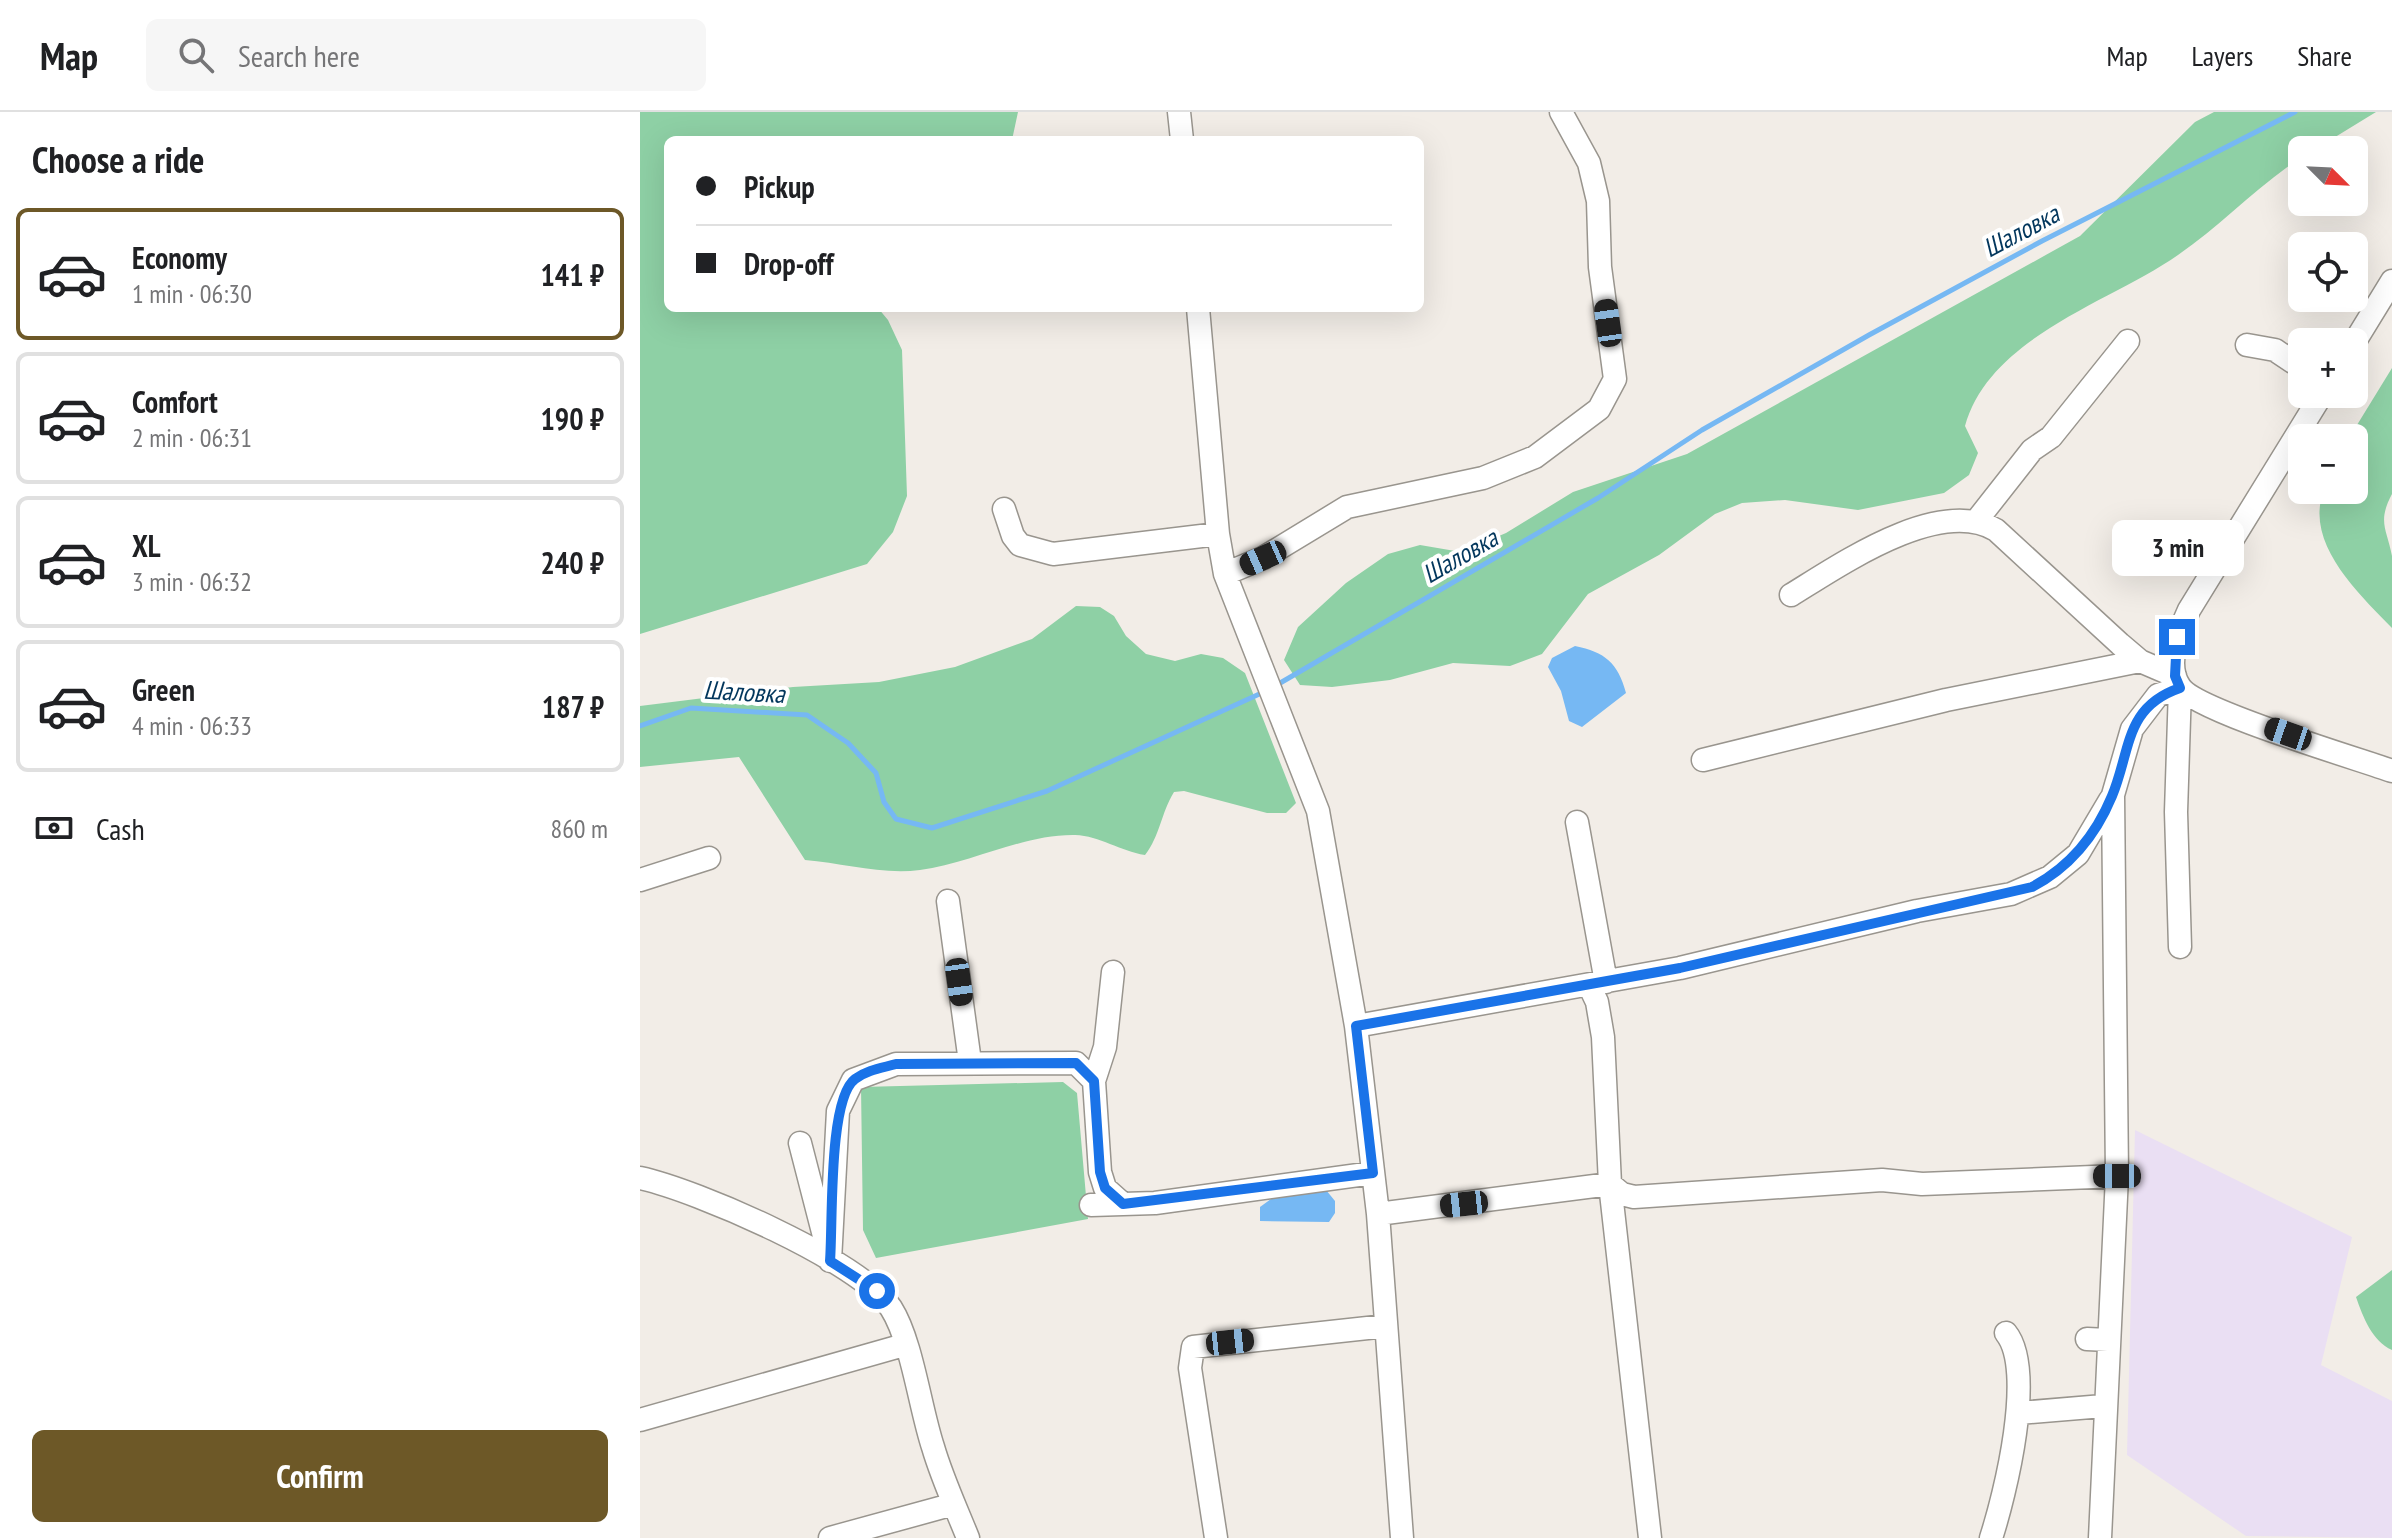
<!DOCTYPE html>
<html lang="en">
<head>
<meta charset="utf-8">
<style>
	body { margin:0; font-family:"PT Sans Narrow",sans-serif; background:#f6f6f6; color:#202124; height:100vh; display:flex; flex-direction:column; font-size:30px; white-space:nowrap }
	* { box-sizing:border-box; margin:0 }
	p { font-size:26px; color:#757577 }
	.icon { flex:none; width:44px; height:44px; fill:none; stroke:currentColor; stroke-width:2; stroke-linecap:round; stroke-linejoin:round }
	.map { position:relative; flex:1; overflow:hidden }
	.details { display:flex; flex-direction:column; background:#fff; width:640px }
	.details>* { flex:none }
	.banner { position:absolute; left:24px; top:24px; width:760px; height:176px; border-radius:12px; box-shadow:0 8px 32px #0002; display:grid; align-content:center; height:176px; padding:0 32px; background:#fff }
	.needle { width:52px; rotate:114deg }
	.buttons { position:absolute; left:1648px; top:24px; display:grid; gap:16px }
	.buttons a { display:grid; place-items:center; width:80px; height:80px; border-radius:12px; background:#fff; box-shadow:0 8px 32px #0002; font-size:40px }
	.end { position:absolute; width:36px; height:36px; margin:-18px; border:10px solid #1a73e8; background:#fff; box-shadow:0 0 0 4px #fff }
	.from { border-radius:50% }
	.bubble { position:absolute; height:56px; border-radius:12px; background:#fff; box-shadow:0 8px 32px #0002; font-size:26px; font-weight:700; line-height:56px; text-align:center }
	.car { position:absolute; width:24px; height:48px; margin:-24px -12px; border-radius:10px; box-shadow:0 0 6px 2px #0007; background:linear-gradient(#222 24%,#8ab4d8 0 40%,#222 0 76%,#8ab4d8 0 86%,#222 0) }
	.banner b { display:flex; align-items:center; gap:28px; height:76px; font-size:30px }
	.banner b+b { border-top:2px solid #e0e0e0 }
	.banner i { width:20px; height:20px; background:#202124 }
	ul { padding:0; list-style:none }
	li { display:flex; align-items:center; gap:24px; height:132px; margin:0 16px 12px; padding:0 16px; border:4px solid #e0e0e0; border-radius:12px }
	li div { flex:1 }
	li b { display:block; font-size:30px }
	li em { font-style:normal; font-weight:700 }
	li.active { border-color:#6d5827 }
	li>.icon { width:72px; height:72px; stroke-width:1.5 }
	h2 { padding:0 32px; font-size:36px; line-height:96px }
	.pay { display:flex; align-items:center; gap:20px; height:88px; padding:0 32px; font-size:30px }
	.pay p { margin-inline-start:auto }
	.cta { display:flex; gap:16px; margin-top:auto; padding:16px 32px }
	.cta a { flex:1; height:92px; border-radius:12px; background:#6d5827; color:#fff; font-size:32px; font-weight:700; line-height:92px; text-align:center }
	header { display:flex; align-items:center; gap:48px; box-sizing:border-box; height:112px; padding:0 40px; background:#fff; border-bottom:2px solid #e0e0e0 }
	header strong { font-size:38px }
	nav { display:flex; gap:44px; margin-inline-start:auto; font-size:28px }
	.search { width:560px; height:72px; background:#f6f6f6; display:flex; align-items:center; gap:20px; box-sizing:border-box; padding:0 28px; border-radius:12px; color:#757577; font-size:30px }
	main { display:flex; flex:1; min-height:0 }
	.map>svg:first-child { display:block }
</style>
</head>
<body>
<header>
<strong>Map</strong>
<div class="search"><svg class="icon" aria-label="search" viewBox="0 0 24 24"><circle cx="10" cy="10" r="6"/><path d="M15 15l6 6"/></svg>Search here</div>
<nav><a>Map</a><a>Layers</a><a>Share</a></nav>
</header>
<main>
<section class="details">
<h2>Choose a ride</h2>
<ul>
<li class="active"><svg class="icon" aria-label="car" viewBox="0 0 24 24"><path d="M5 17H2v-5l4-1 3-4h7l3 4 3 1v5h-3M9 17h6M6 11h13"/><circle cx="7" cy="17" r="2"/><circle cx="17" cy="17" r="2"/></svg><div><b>Economy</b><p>1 min · 06:30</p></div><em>141 ₽</em></li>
<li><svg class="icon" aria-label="car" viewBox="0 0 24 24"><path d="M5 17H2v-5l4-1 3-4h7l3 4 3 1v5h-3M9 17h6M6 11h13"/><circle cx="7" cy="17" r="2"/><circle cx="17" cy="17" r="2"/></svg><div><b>Comfort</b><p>2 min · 06:31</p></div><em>190 ₽</em></li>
<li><svg class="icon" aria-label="car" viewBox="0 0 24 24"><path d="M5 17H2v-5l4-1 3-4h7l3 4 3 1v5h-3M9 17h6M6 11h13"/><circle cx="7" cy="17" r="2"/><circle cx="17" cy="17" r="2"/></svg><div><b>XL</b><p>3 min · 06:32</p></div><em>240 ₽</em></li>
<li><svg class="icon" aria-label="car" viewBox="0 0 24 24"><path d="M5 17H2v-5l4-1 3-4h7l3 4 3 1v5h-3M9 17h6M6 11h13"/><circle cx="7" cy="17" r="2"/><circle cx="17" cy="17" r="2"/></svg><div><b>Green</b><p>4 min · 06:33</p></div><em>187 ₽</em></li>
</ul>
<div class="pay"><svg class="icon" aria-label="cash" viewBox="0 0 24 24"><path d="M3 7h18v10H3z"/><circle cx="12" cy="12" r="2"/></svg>Cash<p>860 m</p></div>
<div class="cta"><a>Confirm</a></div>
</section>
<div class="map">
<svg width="1752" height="1426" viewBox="0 0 1752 1426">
	<rect width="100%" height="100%" fill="#f2ede7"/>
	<path fill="#eadff3" d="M1495 1018 1712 1125 1681 1253 1752 1289V1426L1606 1424 1487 1343Z"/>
	<path fill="#8ed0a5" d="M0 0H378L372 28H28V196H238L248 208 262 238 267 384 253 420 227 452 0 522Z
		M1574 0H1736L1674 38H1662V45C1617 74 1582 113 1538 143 1471 190 1350 224 1325 314L1338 341 1329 363 1304 381 1218 398 1145 388 1102 391 1075 402 1019 443 948 482 902 542 870 554 813 551 750 568 692 575 660 573 644 548 658 515 706 471 748 442 780 433 821 440 866 421 933 380 1047 342 1440 124 1555 10Z
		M1752 256V382C1737 410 1747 417 1752 444 1752 466 1752 493 1752 516 1720 483 1663 431 1684 378H1714V326H1709Z
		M436 494 460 495 474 504 486 524 506 542 535 549 561 542 583 546 605 561 656 691 646 701H627L544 679 534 680C521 701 520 724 505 743 480 739 460 724 435 723 384 722 332 751 280 758 242 763 203 751 165 748L99 645 0 655V594L153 575 239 570 315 555 392 527Z
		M423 970 437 981 448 1107 236 1146 223 1118 221 975Z
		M1752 1158V1238C1732 1229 1723 1205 1716 1185Z"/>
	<path fill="#76b8f3" d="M935 534C965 540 978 551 986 581L942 615 929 609 921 579 908 555 912 546Z
		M666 1078H686L695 1089V1101L689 1110 620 1109V1095L631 1087Z"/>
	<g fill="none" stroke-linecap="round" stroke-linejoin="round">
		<path stroke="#76b8f3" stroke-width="5" d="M635 574 958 386 1062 318 1229 223 1402 129 1655 0
			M0 614 51 596 167 603 208 631 236 661 244 690 256 707 292 716 407 679 626 579"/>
		<defs>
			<path id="minor" d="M539 0 542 28
				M558 196 578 422 585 462 678 699 716 914 738 1102 762 1426
				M1714 231 1752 169
				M1607 233 1635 238 1662 256
				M1682 282 1549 498C1539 520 1524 552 1540 575 1556 599 1716 646 1752 659
				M364 397 373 424 380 433 413 442 578 422
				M1337 408 1392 338 1411 325 1488 229
				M585 462 623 446 707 395 843 366 895 345 959 297 975 267 960 155 958 89 949 51 921 0
				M1151 483C1200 453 1299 384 1356 418L1480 532 1500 549 1535 564
				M1063 648 1306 588 1500 549
				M937 710 966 870
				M0 768 69 746
				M308 789 330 950
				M949 873 957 890 963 925 970 1072 1010 1426
				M716 914 1040 856 1277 799 1371 782 1410 765 1438 742 1470 688
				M454 969 465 935 473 860
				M160 1031 185 1128
				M0 1066C56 1078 220 1149 251 1196 272 1229 280 1296 293 1335 302 1366 316 1396 328 1426
				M451 1093 515 1091 733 1061
				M738 1102 970 1072 982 1082 994 1085 1242 1068 1282 1072 1477 1064
				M190 1149 198 999 213 968 256 952 436 951 454 969 460 1060 465 1076 483 1092
				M1447 1227 1468 1228
				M1379 1301 1463 1294
				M0 1308 264 1233
				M190 1426 314 1392
				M576 1426 550 1256 553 1235 746 1214
				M1351 1426C1365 1383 1396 1258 1366 1221
				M1460 1426 1477 1064 1473 683 1492 617 1518 583 1540 576 1536 700 1540 835"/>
		</defs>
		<use href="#minor" stroke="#99958e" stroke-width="25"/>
		<use href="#minor" stroke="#fff" stroke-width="22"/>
	</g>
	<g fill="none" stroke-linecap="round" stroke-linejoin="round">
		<path stroke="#1a73e8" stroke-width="10" d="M237 1179 190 1149C193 1112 188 987 215 967 227 958 242 956 256 952L436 951 454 969 460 1060 465 1076 483 1092 733 1061 716 914 1040 856 1392 775C1430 755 1455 725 1472 684 1491 639 1484 595 1540 576L1535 564 1537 525"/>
	</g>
	<g text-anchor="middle" stroke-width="8" stroke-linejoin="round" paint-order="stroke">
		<g font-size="26" font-style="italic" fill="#02365c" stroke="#fff">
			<text transform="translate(1381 119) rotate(-28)" y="9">Шаловка</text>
			<text transform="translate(820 444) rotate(-30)" y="9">Шаловка</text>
			<text transform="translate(104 580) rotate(3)" y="9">Шаловка</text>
		</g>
	</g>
</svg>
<div class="buttons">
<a><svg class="needle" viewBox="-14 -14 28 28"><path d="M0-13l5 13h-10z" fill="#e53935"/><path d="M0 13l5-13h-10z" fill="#757577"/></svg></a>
<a><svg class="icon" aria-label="locate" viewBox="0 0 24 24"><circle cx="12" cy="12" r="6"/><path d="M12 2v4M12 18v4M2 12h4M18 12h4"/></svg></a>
<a>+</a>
<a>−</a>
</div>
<i class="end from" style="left:237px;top:1179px"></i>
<i class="end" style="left:1537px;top:525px"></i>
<div class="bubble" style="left:1472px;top:408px;width:132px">3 min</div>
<i class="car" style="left:968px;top:211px;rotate:352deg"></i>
<i class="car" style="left:623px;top:446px;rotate:246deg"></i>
<i class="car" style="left:1648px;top:622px;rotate:289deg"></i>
<i class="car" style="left:319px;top:870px;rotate:172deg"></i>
<i class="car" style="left:1477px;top:1064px;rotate:270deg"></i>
<i class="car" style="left:824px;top:1092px;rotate:264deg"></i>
<i class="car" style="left:590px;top:1230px;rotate:84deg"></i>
<div class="banner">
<b><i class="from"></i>Pickup</b>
<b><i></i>Drop-off</b>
</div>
</div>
</main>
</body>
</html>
